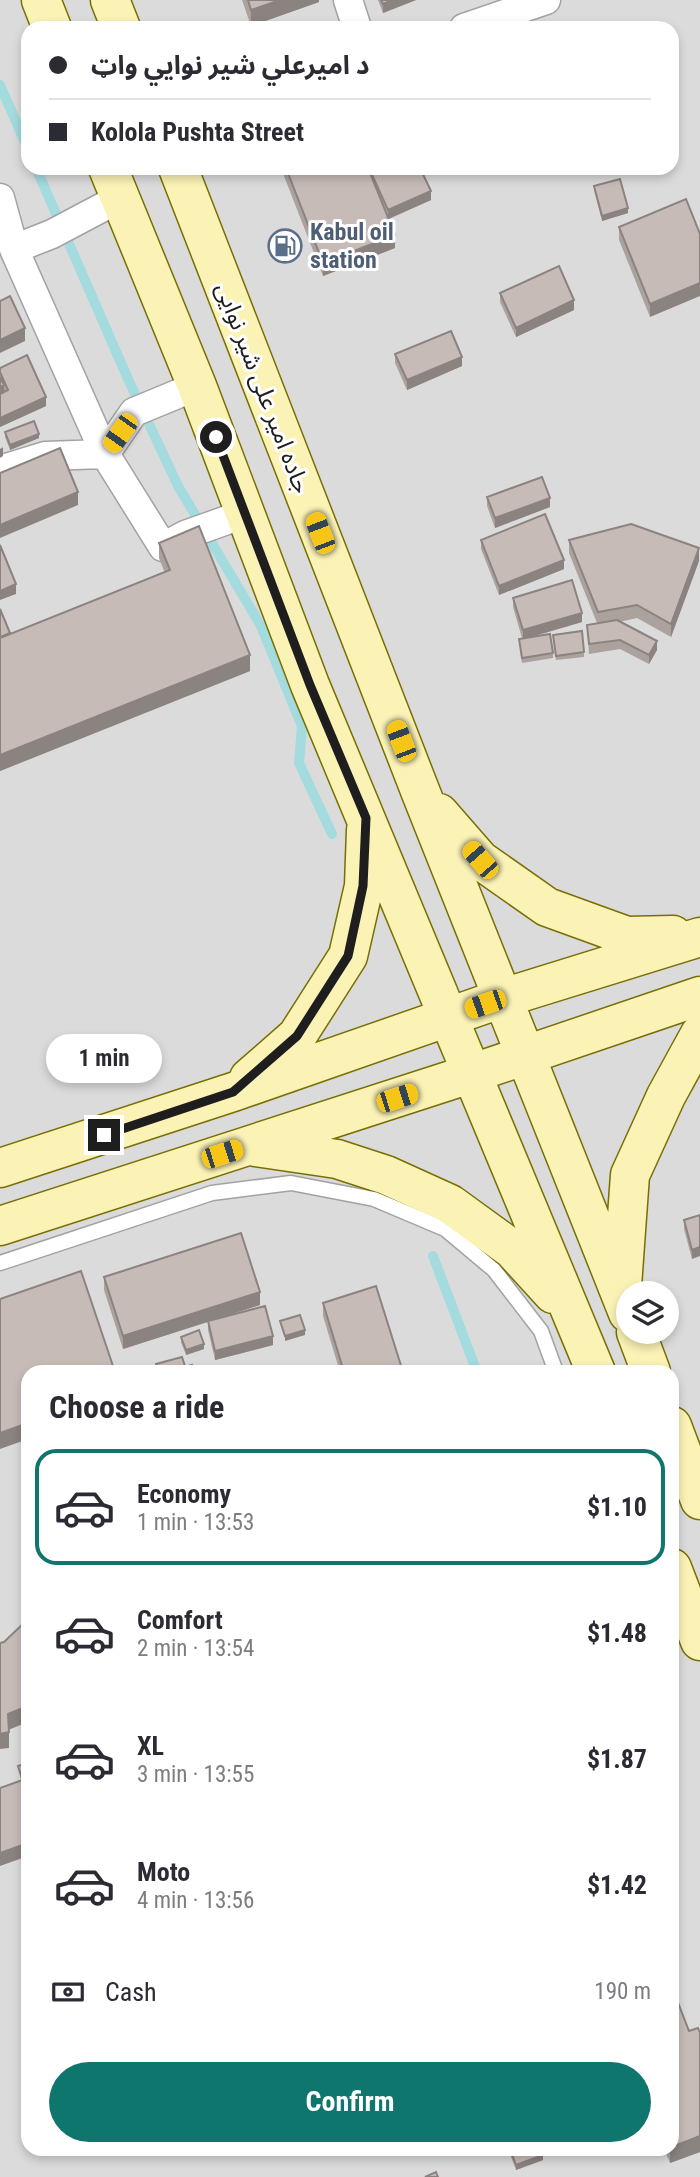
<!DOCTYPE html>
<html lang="en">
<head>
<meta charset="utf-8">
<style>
	body { margin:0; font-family:"Roboto Condensed","Noto Sans Arabic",sans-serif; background:#f2f2f3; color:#2b2b33; height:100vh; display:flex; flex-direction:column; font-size:26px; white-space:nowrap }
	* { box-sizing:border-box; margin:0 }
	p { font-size:23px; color:#7c7c81 }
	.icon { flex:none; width:38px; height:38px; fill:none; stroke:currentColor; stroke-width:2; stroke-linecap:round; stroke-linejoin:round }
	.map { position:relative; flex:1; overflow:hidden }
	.side { position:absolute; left:21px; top:1365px; width:658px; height:791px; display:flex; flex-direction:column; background:#fff; border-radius:21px; box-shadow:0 4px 10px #0003 }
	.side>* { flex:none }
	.banner { position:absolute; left:21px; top:21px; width:658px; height:154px; border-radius:21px; box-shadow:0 4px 10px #0003; display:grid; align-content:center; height:154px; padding:0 28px; background:#fff }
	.buttons { position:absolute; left:616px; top:1281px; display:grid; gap:14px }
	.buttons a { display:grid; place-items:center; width:63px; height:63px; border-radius:50%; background:#fff; box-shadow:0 4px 10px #0003; font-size:35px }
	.end { position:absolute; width:32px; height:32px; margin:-16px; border:9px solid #1e1e1e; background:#fff; box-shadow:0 0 0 4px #fff }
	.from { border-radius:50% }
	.bubble { position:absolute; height:49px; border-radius:24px; background:#fff; box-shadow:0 4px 10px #0003; font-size:23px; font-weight:700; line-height:49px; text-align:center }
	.car { position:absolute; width:21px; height:42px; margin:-21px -10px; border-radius:9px; box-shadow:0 0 5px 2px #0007; background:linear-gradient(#f5c518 24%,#345 0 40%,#f5c518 0 76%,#345 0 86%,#f5c518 0) }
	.banner b { display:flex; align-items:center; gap:24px; height:66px; font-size:26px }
	.banner b+b { border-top:2px solid #e1e1e2 }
	.banner i { width:18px; height:18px; background:#2b2b33 }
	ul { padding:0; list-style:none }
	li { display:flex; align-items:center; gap:21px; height:116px; margin:0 14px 10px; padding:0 14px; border:4px solid transparent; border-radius:21px }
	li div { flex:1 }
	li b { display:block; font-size:26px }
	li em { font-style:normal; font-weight:700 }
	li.active { border-color:#0f766e }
	li>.icon { width:63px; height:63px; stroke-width:1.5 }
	h2 { padding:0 28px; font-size:32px; line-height:84px }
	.pay { display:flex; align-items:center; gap:18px; height:77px; padding:0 28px; font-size:26px }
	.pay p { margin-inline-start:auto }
	.primary-button { display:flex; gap:14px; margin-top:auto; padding:14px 28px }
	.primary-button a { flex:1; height:80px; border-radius:42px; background:#0f766e; color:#fff; font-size:28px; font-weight:700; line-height:80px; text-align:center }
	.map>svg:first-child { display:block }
</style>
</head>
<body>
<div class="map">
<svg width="700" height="2177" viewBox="0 0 700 2177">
	<rect width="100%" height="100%" fill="#efe9e4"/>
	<path fill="#dcdbdb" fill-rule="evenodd" d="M0 0H700V2177H0ZM28 28H672V168H28ZM628 1293H667V1332H628ZM28 1372H672V2149H28Z"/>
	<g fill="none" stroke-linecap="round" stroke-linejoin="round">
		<path stroke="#a3dbde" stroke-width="10" d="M0 85 28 149
			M36 168 128 379 178 486 261 626 302 726 299 763 332 834
			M433 1256 477 1372"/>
		<defs>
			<path id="service" d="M0 1263 212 1193 291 1183 374 1199 445 1229 494 1270 541 1331 556 1372"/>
			<path id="minor" d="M348 0 357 28
				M464 28 546 0
				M0 198 14 249 105 454 163 547 185 535 244 514
				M14 249 52 234 120 198
				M0 470 45 456 105 454 134 412 197 386"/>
			<path id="secondary" d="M41 0 52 28
				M110 0 121 28
				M108 168 197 386 310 685 596 1372
				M178 168 421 793 628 1313
				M439 813 480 860 547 907 627 936 673 935
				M249 1078 297 1036 348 956 364 886 366 830
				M255 1147 337 1159 386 1175 450 1204 512 1249 553 1294
				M0 1168 233 1092 503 998 700 937
				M0 1226 473 1073 700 996
				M622 1286 630 1175 666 1096 700 1034
				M636 1332 651 1372
				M672 1426 700 1500
				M672 1568 700 1641"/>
		</defs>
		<use href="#service" stroke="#a2a2a2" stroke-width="17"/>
		<use href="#minor" stroke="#a2a2a2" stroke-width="31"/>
		<use href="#secondary" stroke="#776f03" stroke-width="41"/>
		<use href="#service" stroke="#fff" stroke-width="14"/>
		<use href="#minor" stroke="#fff" stroke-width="28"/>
		<use href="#secondary" stroke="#fbf2b6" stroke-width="38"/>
	</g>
	<path fill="#aba19d" d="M242 0H319V2L251 26Z
		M378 0H416L383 13Z
		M282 168H420L431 200 389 219 395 248 323 276 282 171Z
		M594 186 628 213 602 221 594 190Z
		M686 199 650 317 619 240V227Z
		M500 293 574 310 516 337 500 302Z
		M395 354 462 366 407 390 395 363Z
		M0 368 46 406 0 427Z
		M5 432 39 438 10 450 5 437Z
		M487 497 550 507 495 528 487 506Z
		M481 540 564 569 499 595 481 549Z
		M569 540 699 561 671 637 637 618 619 622 657 650 649 664 620 649 589 654 587 625 597 623 569 553Z
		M159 543 250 671 0 771V609L10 634 165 573 159 558Z
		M513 598 582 622 532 637 553 653V658L522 663 519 639 522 638 513 607Z
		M553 635 584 652V657L556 660Z
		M700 1215 692 1259 684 1229V1220Z
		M104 1277 260 1305 215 1319 273 1345 215 1360 208 1330V1322L123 1349 104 1290Z
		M323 1303 403 1372H340L323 1316Z
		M181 1337 204 1349 186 1355 181 1342Z
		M689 2031 700 2033V2152L670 2163 664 2149H672Z
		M508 2149H541L543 2160 516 2170Z"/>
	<path fill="#8b8380" d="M280 0H319V2L251 26V10Z
		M392 0H416L383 13V4Z
		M431 191V200L388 219V210Z
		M628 208V213L602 221V216Z
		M395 235V248L323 276V263Z
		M700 283V296L650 317V304Z
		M574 300V310L516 337V328Z
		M25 328V341L0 353V340Z
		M462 357V366L407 390V380Z
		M4 385V394L0 396V387Z
		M46 397V406L0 427V418Z
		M39 434V438L10 450V445Z
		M3 447V456L0 458V449Z
		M78 492V505L0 538V525Z
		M550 498V507L495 528V518Z
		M699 548V561L671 637V624Z
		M564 560V569L499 595V586Z
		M16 584V594L0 600V591Z
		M582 613V622L523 639V630Z
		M657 641V650L649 664V655Z
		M250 655V671L0 771V755Z
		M700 1247V1256L692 1259V1250Z
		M260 1292V1305L123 1349V1336Z
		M305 1330V1335L285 1341V1336Z
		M273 1336V1345L215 1360V1351Z
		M204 1344V1349L186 1355V1350Z
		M28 1423V1439L0 1449V1433Z
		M28 1706V1722L8 1730V1714Z
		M9 1732V1748L0 1749V1734Z
		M28 1843V1856L0 1866V1853Z
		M700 2136V2152L670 2163V2149H672V2147Z
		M543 2155V2160L516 2170V2165Z"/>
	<path fill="#c7bbb7" stroke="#8b8380" stroke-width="2" d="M248 0H280L251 10Z
		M381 0H392L383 4Z
		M286 168H368L395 235 323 263Z
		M369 168H420L431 191 388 210Z
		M620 179 628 208 602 216 594 186Z
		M686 199 700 234V283L650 304 619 227Z
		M559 266 574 300 516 328 500 293Z
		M10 296 25 328 0 340V301Z
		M451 331 462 357 407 380 395 354Z
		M27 355 46 397 0 418V394L8 390 0 372V368Z
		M0 377 4 385 0 387Z
		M34 421 39 434 10 445 5 432Z
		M60 448 78 492 0 525V473Z
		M542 477 550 498 495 518 487 497Z
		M545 514 564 560 499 586 481 540Z
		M631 524 699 548 671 624 637 605 598 612 569 540Z
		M199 526 250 655 0 755V638L170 570 159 543Z
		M0 545 16 584 0 591Z
		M572 580 582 613 523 630 513 598Z
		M0 609 10 633 0 637Z
		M617 620 657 641 649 655 620 640 589 644 587 625Z
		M582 631 584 652 556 656 553 635Z
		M550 634 553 653 522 658 519 639Z
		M700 1215V1247L692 1250 684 1220Z
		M241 1233 260 1292 123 1336 104 1277Z
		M81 1271 115 1372H28V1423L0 1433V1299Z
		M376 1286 403 1372H344L323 1303Z
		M265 1306 273 1336 215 1351 208 1321Z
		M300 1315 305 1330 285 1336 280 1321Z
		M199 1330 204 1344 186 1350 181 1337Z
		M182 1357 185 1366 163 1372H158L156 1364Z
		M192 1365 194 1372H163Z
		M28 1619V1706L8 1714 9 1732 0 1734V1643L4 1642Z
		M28 1763V1777L22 1779 18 1766Z
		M28 1778V1843L0 1853V1788Z
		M672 1987 689 2031 698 2028 700 2033V2136L672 2147Z
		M510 2149H541L543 2155 516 2165Z
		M436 2172 438 2177H425Z"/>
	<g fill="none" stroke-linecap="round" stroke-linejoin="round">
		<path stroke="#1e1e1e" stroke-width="9" d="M104 1135 233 1092 297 1036 348 956 363 886 366 818 310 685 216 437"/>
	</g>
	<defs>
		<symbol id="fuel-ring" viewBox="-11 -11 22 22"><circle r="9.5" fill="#fff" stroke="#5c6f8a" stroke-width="1.5"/><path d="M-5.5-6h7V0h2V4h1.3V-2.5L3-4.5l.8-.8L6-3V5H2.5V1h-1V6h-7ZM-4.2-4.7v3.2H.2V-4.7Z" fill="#5c6f8a"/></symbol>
	</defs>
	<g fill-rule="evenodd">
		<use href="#fuel-ring" x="266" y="227" width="38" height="38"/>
	</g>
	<g text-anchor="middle" stroke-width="6" stroke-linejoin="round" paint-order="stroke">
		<g font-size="24" font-weight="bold" fill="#4e5e75" stroke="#fff" text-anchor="start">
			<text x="310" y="240">Kabul oil<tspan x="310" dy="28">station</tspan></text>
		</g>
		<g font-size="24" fill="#1e1e1e" stroke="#fff">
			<text transform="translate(263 388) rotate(69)" y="8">جاده امیر علی شیر نوایی</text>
		</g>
	</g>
</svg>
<div class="buttons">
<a><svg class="icon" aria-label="layers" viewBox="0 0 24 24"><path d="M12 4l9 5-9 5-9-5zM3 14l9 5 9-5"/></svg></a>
</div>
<i class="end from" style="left:216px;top:437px"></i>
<i class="end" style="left:104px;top:1135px"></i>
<div class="bubble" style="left:46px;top:1034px;width:116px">1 min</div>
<i class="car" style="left:120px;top:433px;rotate:215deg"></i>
<i class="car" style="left:320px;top:533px;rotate:339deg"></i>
<i class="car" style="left:401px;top:741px;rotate:339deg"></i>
<i class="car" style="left:480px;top:860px;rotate:319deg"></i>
<i class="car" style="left:485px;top:1004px;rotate:251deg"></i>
<i class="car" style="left:397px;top:1098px;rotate:72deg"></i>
<i class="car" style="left:222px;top:1154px;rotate:72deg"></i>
<div class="banner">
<b><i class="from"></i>د امیرعلي شیر نوايي واټ</b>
<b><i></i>Kolola Pushta Street</b>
</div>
<section class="side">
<h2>Choose a ride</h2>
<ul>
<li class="active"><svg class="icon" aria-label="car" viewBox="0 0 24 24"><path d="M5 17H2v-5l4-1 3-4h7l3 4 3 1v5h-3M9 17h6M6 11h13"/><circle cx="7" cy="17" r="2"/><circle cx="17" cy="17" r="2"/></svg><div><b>Economy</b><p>1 min · 13:53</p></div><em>$1.10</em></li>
<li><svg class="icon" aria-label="car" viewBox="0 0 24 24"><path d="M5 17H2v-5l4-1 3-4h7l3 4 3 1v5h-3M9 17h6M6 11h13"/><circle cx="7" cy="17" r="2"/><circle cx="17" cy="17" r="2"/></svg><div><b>Comfort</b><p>2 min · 13:54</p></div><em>$1.48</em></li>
<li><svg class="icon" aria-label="car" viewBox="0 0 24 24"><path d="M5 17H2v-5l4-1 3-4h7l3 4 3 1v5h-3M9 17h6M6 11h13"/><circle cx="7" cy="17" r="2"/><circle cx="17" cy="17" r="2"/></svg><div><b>XL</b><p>3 min · 13:55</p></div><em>$1.87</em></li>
<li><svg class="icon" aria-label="car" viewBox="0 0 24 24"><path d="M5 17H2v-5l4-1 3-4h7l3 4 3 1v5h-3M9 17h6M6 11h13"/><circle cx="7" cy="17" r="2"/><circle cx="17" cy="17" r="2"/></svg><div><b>Moto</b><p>4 min · 13:56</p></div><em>$1.42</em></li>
</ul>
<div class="pay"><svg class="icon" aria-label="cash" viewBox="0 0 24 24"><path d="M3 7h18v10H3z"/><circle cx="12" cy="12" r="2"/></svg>Cash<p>190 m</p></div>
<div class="primary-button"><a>Confirm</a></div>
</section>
</div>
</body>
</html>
